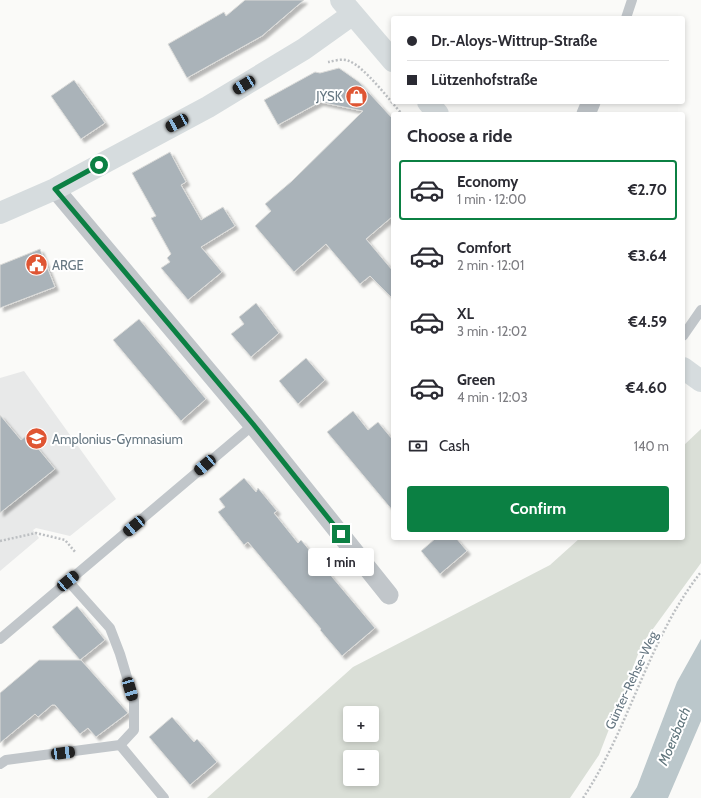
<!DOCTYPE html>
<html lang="en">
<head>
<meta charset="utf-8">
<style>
	body { margin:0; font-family:Cabin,sans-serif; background:#f7f7f7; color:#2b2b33; height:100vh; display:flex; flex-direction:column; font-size:15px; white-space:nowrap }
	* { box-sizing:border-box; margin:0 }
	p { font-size:13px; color:#7c7c81 }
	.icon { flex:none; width:22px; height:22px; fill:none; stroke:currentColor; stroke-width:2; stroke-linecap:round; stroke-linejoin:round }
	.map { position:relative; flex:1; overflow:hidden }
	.panel { position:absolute; left:391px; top:112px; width:294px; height:428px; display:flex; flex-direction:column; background:#fff; border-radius:4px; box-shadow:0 2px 6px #0003 }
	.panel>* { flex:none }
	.guide { position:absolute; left:391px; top:16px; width:294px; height:88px; border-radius:4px; box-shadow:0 2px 6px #0003; display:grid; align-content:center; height:88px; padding:0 16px; background:#fff }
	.controls { position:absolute; left:343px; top:706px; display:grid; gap:8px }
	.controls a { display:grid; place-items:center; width:36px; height:36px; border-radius:4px; background:#fff; box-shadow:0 2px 6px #0003; font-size:20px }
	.end { position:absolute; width:18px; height:18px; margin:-9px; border:5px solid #0b8043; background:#fff; box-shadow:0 0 0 2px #fff }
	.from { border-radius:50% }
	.bubble { position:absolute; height:28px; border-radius:4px; background:#fff; box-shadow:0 2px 6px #0003; font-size:13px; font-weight:700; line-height:28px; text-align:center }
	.car { position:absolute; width:12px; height:24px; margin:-12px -6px; border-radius:5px; box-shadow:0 0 3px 1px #0007; background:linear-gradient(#222 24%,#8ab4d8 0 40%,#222 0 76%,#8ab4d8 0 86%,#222 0) }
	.guide b { display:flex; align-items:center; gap:14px; height:38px; font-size:15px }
	.guide b+b { border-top:1px solid #e1e1e2 }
	.guide i { width:10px; height:10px; background:#2b2b33 }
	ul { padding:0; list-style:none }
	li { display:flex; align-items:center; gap:12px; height:60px; margin:0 8px 6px; padding:0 8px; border:2px solid transparent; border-radius:4px }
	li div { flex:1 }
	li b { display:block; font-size:15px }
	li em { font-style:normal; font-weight:700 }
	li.active { border-color:#0b8043 }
	li>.icon { width:36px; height:36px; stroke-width:1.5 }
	h2 { padding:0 16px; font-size:18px; line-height:48px }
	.pay { display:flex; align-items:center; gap:10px; height:44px; padding:0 16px; font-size:15px }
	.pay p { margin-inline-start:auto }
	.cta { display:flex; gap:8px; margin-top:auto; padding:8px 16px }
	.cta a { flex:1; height:46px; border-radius:4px; background:#0b8043; color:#fff; font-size:16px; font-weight:700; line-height:46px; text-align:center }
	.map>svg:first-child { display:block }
</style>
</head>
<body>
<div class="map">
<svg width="701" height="798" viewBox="0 0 701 798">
	<defs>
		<filter id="shadow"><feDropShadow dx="3.5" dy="3.5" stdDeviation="1" flood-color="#0004"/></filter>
	</defs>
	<rect width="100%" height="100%" fill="#fafaf8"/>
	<path fill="#e8e9e9" d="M24 371 116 499 70 536 36 528 33 530 39 538 0 571V378Z"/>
	<path fill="#dadfd7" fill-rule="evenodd" d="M701 429V563L642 644 599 755 570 798H207L353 667 550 565 580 538H683V446ZM350 713H372V735H350ZM350 757H372V779H350Z"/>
	<path fill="#bbc7cb" d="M701 639V721L668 798H630L637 787 677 682Z"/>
	<path fill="#aab3b9" stroke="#dcdcda" filter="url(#shadow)" d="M245 0H304L262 36 187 78 168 44 224 12 226 16Z
		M339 68 359 82 393 119V216L366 239 393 271V299L370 276 360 284 326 244 294 272 255 226 271 211 265 204 292 181 363 111 320 102 278 125 264 100 315 72 320 73Z
		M74 80 105 123 81 139 51 96Z
		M170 152 186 182 181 185 201 220 223 207 235 226 201 247 222 272 188 300 161 268 170 262 167 258 171 254 151 218 156 216 132 173Z
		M40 249 55 287 0 308V265Z
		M256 303 279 333 251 357 231 334 244 324 239 317Z
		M139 319 206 399 181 421 113 340Z
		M306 358 325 380 298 404 279 381Z
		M353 411 368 430 378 422 393 440V511L327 432Z
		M0 415 21 440 27 435 55 469 0 513Z
		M244 478 256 492 258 488 277 511 274 513 298 543 301 540 375 628 342 656 320 630 321 629 248 542 244 545 218 512 225 507 219 499Z
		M436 538H456L467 551 440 574 421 551Z
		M77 606 105 640 80 660 52 627Z
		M39 660H81L128 713 96 737 88 728 80 734 55 705H52L38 717 35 714 0 743V693Z
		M172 717 194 742 197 739 217 762 190 785 149 737Z"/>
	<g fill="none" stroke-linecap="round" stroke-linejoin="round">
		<path stroke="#bcbfc2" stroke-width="2.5" stroke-dasharray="2 2" stroke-linecap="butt" d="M328 62C334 61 343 58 349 61 365 67 390 101 402 114
			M0 541 36 533 65 540 76 553
			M583 798C630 727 648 639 701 572"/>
		<path stroke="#c1c6ca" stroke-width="10" d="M626 18 632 0
			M683 336 701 310
			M68 581 110 628 120 654 134 701V730L120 745
			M0 639 253 425
			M0 764 6 760 120 745 164 798"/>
		<path stroke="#c1c6ca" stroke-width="19" d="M586 114 591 102
			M55 189 253 425 389 595"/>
		<path stroke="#d6dcde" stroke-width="22" d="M341 0 393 61
			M428 102 438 114
			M0 213 55 189 208 107 304 49 353 14
			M683 368 701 381"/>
	</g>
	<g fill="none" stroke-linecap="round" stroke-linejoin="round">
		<path stroke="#0b8043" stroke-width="5" d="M99 165 55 189 253 424 341 534"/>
	</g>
	<defs>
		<symbol id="shop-disc" viewBox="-11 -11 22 22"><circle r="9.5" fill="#df5533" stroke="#fff"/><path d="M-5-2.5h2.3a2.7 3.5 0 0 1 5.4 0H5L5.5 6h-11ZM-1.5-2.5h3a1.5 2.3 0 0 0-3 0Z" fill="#fff"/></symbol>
		<symbol id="civic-disc" viewBox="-11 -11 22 22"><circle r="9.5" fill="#df5533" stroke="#fff"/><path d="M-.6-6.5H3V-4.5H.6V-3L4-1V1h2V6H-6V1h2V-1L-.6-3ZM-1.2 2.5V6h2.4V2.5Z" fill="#fff"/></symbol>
		<symbol id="school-disc" viewBox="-11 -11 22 22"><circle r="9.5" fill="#df5533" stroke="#fff"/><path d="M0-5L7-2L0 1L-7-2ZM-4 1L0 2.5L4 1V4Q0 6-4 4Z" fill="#fff"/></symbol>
	</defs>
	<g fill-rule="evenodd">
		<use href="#shop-disc" x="344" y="84" width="25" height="25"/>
		<use href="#civic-disc" x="24" y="252" width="25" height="25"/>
		<use href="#school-disc" x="24" y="426" width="25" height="25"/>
	</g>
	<g text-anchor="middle" stroke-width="4" stroke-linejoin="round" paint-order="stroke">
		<g font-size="13" fill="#667782" stroke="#fff" text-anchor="start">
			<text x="342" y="101" text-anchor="end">JYSK</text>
			<text x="52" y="270">ARGE</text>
			<text x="52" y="444">Amplonius-Gymnasium</text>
		</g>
		<g font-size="13" fill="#667782" stroke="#fff">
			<text transform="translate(631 680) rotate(-65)" y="5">Günter-Rehse-Weg</text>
		</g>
		<g font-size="14" font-style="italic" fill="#60757c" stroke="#fff">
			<text transform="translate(674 736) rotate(-67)" y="5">Moersbach</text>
		</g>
	</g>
</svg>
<div class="controls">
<a>+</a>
<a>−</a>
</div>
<i class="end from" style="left:99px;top:165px"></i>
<i class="end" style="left:341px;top:534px"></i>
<div class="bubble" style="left:308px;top:548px;width:66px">1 min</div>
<i class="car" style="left:244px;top:85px;rotate:239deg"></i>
<i class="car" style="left:177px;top:123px;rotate:242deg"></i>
<i class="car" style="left:205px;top:465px;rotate:229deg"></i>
<i class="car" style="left:134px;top:526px;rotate:230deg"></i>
<i class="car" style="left:68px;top:581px;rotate:50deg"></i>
<i class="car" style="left:130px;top:689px;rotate:164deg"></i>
<i class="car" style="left:63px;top:753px;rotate:83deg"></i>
<div class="guide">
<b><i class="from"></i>Dr.-Aloys-Wittrup-Straße</b>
<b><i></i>Lützenhofstraße</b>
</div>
<section class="panel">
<h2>Choose a ride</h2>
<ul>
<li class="active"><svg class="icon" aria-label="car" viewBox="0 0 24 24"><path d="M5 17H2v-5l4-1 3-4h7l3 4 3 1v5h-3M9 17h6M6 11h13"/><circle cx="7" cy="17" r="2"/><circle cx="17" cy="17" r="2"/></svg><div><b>Economy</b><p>1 min · 12:00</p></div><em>€2.70</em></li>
<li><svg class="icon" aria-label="car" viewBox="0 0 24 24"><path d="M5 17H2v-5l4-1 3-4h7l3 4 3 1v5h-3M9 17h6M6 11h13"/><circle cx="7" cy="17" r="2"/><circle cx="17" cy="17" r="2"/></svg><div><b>Comfort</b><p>2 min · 12:01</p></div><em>€3.64</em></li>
<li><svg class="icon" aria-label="car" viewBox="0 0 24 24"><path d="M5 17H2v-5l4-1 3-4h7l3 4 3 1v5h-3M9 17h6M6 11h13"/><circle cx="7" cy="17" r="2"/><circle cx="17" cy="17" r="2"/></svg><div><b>XL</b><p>3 min · 12:02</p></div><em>€4.59</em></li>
<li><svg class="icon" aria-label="car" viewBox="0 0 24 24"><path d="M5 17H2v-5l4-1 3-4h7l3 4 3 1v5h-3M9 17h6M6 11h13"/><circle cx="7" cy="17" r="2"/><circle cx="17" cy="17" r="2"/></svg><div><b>Green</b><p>4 min · 12:03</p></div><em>€4.60</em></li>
</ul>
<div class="pay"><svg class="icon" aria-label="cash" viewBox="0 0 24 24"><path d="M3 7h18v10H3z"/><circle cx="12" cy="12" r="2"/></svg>Cash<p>140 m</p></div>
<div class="cta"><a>Confirm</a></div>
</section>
</div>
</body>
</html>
